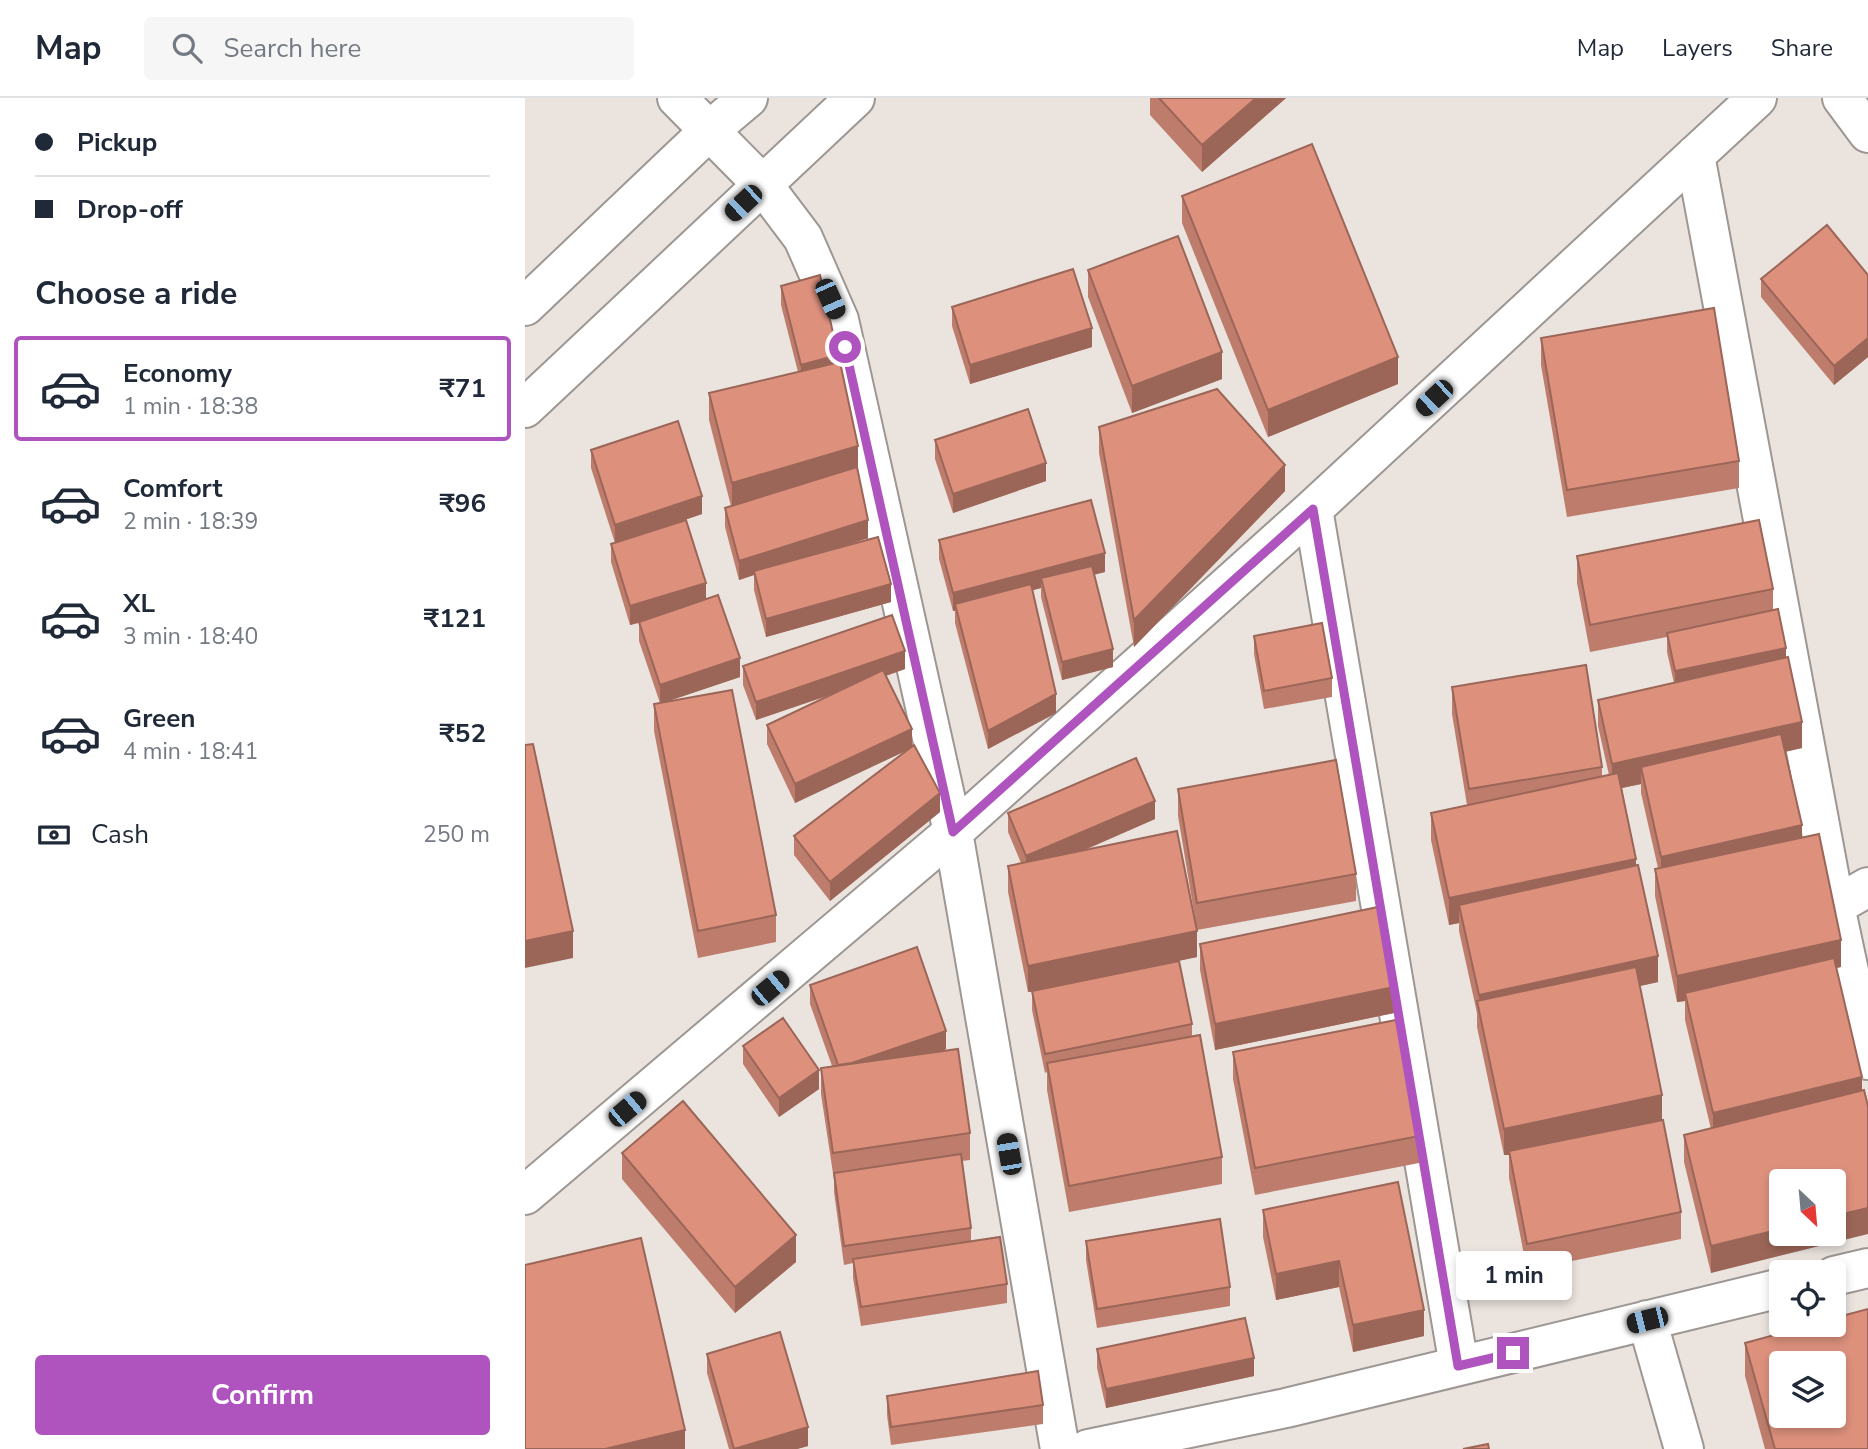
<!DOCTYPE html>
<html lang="en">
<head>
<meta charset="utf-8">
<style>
	body { margin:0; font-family:"Nunito Sans",sans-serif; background:#f6f6f7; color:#1f2937; height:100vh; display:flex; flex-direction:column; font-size:26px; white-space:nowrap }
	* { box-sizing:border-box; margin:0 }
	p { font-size:23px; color:#747a83 }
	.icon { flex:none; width:38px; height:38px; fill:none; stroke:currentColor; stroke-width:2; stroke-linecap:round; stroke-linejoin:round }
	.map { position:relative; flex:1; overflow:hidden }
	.side { display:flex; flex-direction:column; background:#fff; width:525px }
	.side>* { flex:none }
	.top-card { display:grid; align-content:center; height:154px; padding:0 35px; background:#fff }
	.needle { width:46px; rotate:154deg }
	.buttons { position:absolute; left:1244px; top:1071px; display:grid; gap:14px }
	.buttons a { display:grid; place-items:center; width:77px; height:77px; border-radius:7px; background:#fff; box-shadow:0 4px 10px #0003; font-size:35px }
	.end { position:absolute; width:32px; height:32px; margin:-16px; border:9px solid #af54bf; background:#fff; box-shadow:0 0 0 4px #fff }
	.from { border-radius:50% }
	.bubble { position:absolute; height:49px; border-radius:7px; background:#fff; box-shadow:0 4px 10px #0003; font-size:23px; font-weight:700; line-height:49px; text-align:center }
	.car { position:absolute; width:21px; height:42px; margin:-21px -10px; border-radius:9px; box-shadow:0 0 5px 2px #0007; background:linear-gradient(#222 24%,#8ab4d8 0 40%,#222 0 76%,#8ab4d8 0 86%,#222 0) }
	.top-card b { display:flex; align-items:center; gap:24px; height:66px; font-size:26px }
	.top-card b+b { border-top:2px solid #e0e1e3 }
	.top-card i { width:18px; height:18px; background:#1f2937 }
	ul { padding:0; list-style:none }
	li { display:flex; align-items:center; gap:21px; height:105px; margin:0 14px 10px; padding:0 21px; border:4px solid transparent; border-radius:7px }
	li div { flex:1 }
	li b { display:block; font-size:26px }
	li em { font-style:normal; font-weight:700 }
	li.selected { border-color:#af54bf }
	li>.icon { width:63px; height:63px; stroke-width:1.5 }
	h2 { padding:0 35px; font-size:32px; line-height:84px }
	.pay { display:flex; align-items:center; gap:18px; height:77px; padding:0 35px; font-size:26px }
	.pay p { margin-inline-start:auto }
	.cta { display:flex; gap:14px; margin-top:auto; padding:14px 35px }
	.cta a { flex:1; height:80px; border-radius:7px; background:#af54bf; color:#fff; font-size:28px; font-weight:700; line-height:80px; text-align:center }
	header { display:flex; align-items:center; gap:42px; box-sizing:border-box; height:98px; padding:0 35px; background:#fff; border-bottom:2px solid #e0e1e3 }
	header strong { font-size:33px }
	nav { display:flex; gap:38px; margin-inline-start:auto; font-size:24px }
	.search { width:490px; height:63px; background:#f6f6f7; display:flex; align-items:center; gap:18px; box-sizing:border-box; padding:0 24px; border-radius:7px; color:#747a83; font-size:26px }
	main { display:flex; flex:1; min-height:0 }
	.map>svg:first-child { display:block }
</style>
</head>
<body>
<header>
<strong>Map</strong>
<div class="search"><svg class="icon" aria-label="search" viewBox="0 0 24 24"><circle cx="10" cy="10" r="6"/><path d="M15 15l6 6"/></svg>Search here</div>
<nav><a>Map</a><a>Layers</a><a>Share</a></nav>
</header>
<main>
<section class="side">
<div class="top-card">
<b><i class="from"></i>Pickup</b>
<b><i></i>Drop-off</b>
</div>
<h2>Choose a ride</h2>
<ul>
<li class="selected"><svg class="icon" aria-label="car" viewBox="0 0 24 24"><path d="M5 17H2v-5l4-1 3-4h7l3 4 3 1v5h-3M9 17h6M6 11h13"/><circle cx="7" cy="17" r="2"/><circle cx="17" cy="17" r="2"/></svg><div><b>Economy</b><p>1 min · 18:38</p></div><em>₹71</em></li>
<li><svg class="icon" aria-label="car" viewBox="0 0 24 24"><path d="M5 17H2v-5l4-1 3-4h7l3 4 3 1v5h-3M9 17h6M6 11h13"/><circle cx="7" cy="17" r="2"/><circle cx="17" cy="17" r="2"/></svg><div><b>Comfort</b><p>2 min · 18:39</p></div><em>₹96</em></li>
<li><svg class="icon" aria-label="car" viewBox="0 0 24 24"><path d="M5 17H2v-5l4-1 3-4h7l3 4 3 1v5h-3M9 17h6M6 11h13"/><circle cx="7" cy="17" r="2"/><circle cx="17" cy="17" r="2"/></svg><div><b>XL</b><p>3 min · 18:40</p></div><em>₹121</em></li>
<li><svg class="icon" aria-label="car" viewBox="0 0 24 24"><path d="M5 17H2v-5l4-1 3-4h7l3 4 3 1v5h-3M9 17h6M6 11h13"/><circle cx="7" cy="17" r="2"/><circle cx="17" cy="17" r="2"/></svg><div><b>Green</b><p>4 min · 18:41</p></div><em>₹52</em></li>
</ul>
<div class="pay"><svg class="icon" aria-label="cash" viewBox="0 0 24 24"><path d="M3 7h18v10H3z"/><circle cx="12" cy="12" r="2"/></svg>Cash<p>250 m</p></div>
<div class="cta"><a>Confirm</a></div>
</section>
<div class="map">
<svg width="1343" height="1351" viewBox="0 0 1343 1351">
	<rect width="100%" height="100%" fill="#eae3de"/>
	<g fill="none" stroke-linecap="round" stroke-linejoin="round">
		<defs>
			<path id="minor" d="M152 0 238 87 278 140 314 222 428 734 535 1351
				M1317 0 1343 35
				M1170 57 1310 808 1343 962
				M788 411 934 1268
				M1310 808 1343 789
				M0 1097 428 734 788 411 1232 0
				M1309 1178 1343 1170
				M1122 1222 1159 1351
				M563 1351 761 1310 1256 1190"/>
			<path id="tertiary" d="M0 208 185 32 223 0
				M0 310 330 0"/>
		</defs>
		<use href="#minor" stroke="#9d9692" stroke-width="42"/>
		<use href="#tertiary" stroke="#9d9692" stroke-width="42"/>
		<use href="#minor" stroke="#fff" stroke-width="38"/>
		<use href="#tertiary" stroke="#fff" stroke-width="38"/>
	</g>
	<path fill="#be7d6c" d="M625 0H761L677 74 625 17Z
		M657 98 873 286 743 339 657 125Z
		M563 172 697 281 607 315 563 199Z
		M1343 177V259L1309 287 1236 199V181Z
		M256 188 313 264 333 374 343 440 307 452 366 504 241 539 229 492V477L214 482 200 429V410L206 408 184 322V295L273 274 256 207Z
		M427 209 567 249 445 286 427 228Z
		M1016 240 1214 363V390L1042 419 1016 267Z
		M574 329 760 393 609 549 574 355Z
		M410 342 521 383 428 415 410 361Z
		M66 352 177 416 116 437 181 501 215 579 139 604 251 817V844L173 860 129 633V606L135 605 114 543V525L105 527 86 464V446L90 445 66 370Z
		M414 442 580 474 569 476 588 569 537 582 516 499V490L508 492 531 615 463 651 430 525V513H428L414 461Z
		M1052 458 1248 491V512L1261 559 1277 650 1260 654 1277 739 1316 869 1311 870 1186 1175 1159 1064V1037L1186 1031 1160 922V903L1152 904 1130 798V771L1133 770 1116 695V686L1097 690 1133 884 1115 888 1137 1022 1156 1114V1141L1002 1172 984 1080V1057H979L952 929V915L934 833V825L924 827 906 742V715L942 707 927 616V589L1077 669V678L1084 677 1073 628V602L1149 585 1142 554V539L1065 554 1052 485Z
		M729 538 807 580V599L739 611 729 556Z
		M218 568 380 571 361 578 387 648 415 714 305 803 269 757V738L382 652 270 705 242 646V627L305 597 231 622 218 587Z
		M653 691 831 776V803L672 832 653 718Z
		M483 715 630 721 560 752 672 859 572 880 667 926V938L697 1059V1086L544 1114 522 992V974L520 975 507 912V894H503L483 794V768L496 765 483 734Z
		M675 846 869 915 690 952 675 872Z
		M285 887 421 951 416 953 445 1035V1062L437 1063 446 1130V1144L482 1186V1205L336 1228 328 1180V1165L319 1167 309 1094V1082L296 996V970L307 968 285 906Z
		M218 948 294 991 254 1019 218 966Z
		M708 954 894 1038V1065L730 1097 708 981Z
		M97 1055 271 1164 210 1215 97 1081Z
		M873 1084 899 1238 828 1254 814 1189 751 1202 738 1139V1112Z
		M561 1143 705 1189V1208L572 1230 561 1162Z
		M1220 1245 1343 1351H1240L1220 1278Z
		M572 1251 729 1278 581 1310 572 1270Z
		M182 1256 283 1348 272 1351H204L182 1275Z
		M362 1298 518 1307V1326L366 1347 362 1317Z"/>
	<path fill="#9b6658" d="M731 0H761L677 74V47Z
		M567 230V249L445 286V267Z
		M1343 240V259L1309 287V268Z
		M697 254V281L607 315V288Z
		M313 257V276L276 286V267Z
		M873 259V286L743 339V312Z
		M333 348V375L207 412V385Z
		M521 365V383L428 415V396Z
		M760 367V393L609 549V522Z
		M177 398V416L90 445V427Z
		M343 422V440L229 477V473V477L214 482V463Z
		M580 455V474L519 490 516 480V490L431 512 430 506V513H428V495Z
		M181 485V504L105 527V508Z
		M366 486V504L241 539V521Z
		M1261 550V568L1150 592V573Z
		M588 551V569L537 582V564Z
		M380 553V571L231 622V604Z
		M215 560V579L135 606V587Z
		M531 596V615L463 651V633Z
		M1277 624V650L1119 685 1116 669V686L1087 692V666Z
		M387 631V650L270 705V686Z
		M415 695V714L305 803V784Z
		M630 703V721L501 777V758Z
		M1277 727V754L1136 786V759Z
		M1111 761V787L934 807V825L924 827V800Z
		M48 833V860L0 870V843Z
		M672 833V859L503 894V868Z
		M1316 842V869L1161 902 1160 895V903L1152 904V878Z
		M1133 858V884L956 923 954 911V897Z
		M869 889V915L690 952V926Z
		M421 933V951L314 988V970Z
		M294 972V991L254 1019V1000Z
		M1337 979V1005L1188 1041V1015Z
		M1137 997V1024L984 1053V1057H979V1031Z
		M1343 1110V1136L1186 1175V1148L1256 1131V1136H1309V1118Z
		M271 1137V1164L210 1215V1189Z
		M814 1163V1189L751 1202V1176Z
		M899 1212V1238L828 1254V1227Z
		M729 1260V1278L581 1310V1291Z
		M283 1329V1348L272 1351H209Z
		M160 1332V1351H80Z"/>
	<path fill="#dd917d" stroke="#9b6658" stroke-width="2" fill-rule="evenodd" d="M634 0H731L677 47Z
		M787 46 873 259 743 312 657 98Z
		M1302 127 1343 177V240L1309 268 1236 181Z
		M653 138 697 254 607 288 563 172Z
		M548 171 567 230 445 267 427 209Z
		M295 177 313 257 276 267 256 188Z
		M1189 210 1214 363 1042 392 1016 240Z
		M315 264 333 348 207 385 184 295Z
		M692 291 760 367 609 522 574 329Z
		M503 311 521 365 428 396 410 342Z
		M153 323 177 398 90 427 66 352Z
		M332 369 343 422 214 463 200 410Z
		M566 402 580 455 428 495 414 442Z
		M161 422 181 485 105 508 86 446Z
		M1234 422 1248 491 1065 527 1052 458Z
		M353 439 366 486 241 521 229 473Z
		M567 468 588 551 537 564 516 480Z
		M506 486 531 596 463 633 430 506Z
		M193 497 215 560 135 587 114 524Z
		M1253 511 1261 550 1150 573 1142 535Z
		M367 517 380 553 231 604 218 568Z
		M797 525 807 580 739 593 729 538Z
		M1263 559 1277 624 1087 666 1073 602Z
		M1061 567 1077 669 944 691 927 589Z
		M358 572 387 631 270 686 242 627Z
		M207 592 251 817 173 833 129 606Z
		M1256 636 1277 727 1136 759 1116 669Z
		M8 646 48 833 0 843V647Z
		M389 647 415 695 305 784 269 738Z
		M611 660 630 703 501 758 483 715Z
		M811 662 831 776 672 805 653 691Z
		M1093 675 1111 761 924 800 906 715Z
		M652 733 672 833 503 868 483 768Z
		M1294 736 1316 842 1152 878 1130 771Z
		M1113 767 1133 858 954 897 934 807Z
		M853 809 869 889 690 926 675 846Z
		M392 849 421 933 327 965 313 967 285 887Z
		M1309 860 1337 979 1188 1015 1160 895Z
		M654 863 667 926 520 956 507 893Z
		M1111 869 1137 997 979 1031 952 903Z
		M258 920 294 972 254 1000 218 948Z
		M871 922 894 1038 730 1070 708 954Z
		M675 937 697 1059 544 1088 522 965Z
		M433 951 445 1035 308 1055 296 970Z
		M1339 992 1343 1008V1110L1309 1118V1083H1256V1131L1186 1148 1159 1037Z
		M158 1003 271 1137 210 1189 97 1055Z
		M1138 1022 1156 1114 1002 1146 984 1053Z
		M436 1056 446 1130 319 1148 309 1075Z
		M873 1084 899 1212 828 1227 814 1163 751 1176 738 1112Z
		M695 1121 705 1189 572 1211 561 1143Z
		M475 1139 482 1186 336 1209 328 1161Z
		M116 1140 160 1332 80 1351H0V1167Z
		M1343 1211V1351H1250L1220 1245 1286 1227H1309V1220ZM1256 1265H1309V1318H1256Z
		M720 1220 729 1260 581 1291 572 1251Z
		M255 1234 283 1329 209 1351 182 1256Z
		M513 1273 518 1307 366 1329 362 1298Z
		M963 1346 964 1351H938Z"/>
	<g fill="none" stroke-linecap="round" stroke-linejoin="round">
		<path stroke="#af54bf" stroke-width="9" d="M320 249 428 734 788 411 933 1268 988 1255"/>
	</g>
</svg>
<div class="buttons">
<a><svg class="needle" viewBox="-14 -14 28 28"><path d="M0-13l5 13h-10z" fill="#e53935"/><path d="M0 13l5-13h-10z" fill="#747a83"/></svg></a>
<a><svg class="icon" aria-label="locate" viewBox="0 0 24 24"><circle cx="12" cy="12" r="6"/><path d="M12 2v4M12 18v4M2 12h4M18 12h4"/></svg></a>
<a><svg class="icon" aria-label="layers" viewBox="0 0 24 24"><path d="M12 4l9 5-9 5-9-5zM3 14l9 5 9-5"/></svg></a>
</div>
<i class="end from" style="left:320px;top:249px"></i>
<i class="end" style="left:988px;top:1255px"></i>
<div class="bubble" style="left:931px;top:1153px;width:116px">1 min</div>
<i class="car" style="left:218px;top:105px;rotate:227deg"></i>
<i class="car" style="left:305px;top:201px;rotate:156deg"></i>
<i class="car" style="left:909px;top:300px;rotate:227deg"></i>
<i class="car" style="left:245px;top:890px;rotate:50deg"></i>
<i class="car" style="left:102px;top:1011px;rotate:50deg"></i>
<i class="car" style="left:484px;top:1056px;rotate:350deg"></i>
<i class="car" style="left:1122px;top:1222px;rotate:256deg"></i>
</div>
</main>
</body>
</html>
